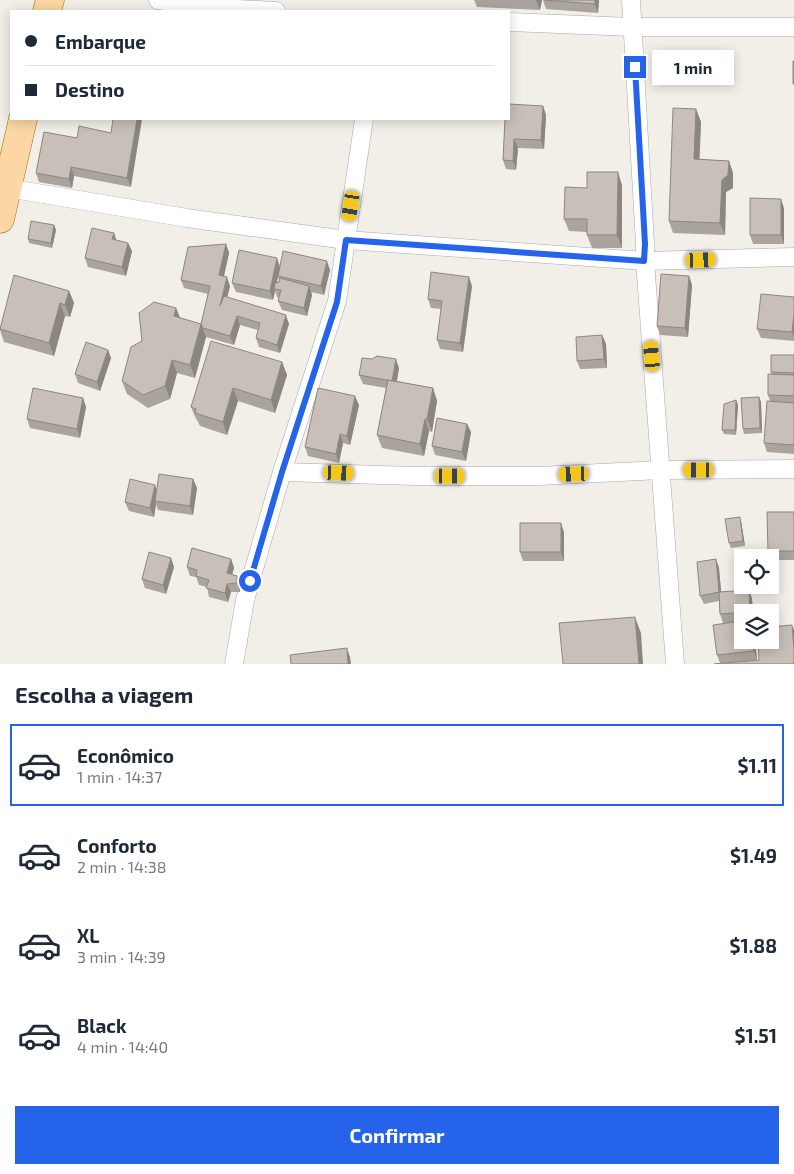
<!DOCTYPE html>
<html lang="pt">
<head>
<meta charset="utf-8">
<style>
	body { margin:0; font-family:"Exo 2",sans-serif; background:#f2f2f3; color:#1f2937; height:100vh; display:flex; flex-direction:column; font-size:19px; white-space:nowrap }
	* { box-sizing:border-box; margin:0 }
	p { font-size:16px; color:#747a83 }
	.icon { flex:none; width:28px; height:28px; fill:none; stroke:currentColor; stroke-width:2; stroke-linecap:round; stroke-linejoin:round }
	.map { position:relative; height:664px; overflow:hidden }
	.details { display:flex; flex-direction:column; background:#fff; flex:1 }
	.details>* { flex:none }
	.guide { position:absolute; left:10px; top:10px; width:500px; height:110px; border-radius:0px; box-shadow:0 2px 12px #0003; display:grid; align-content:center; height:110px; padding:0 15px; background:#fff }
	.controls { position:absolute; left:734px; top:549px; display:grid; gap:10px }
	.controls a { display:grid; place-items:center; width:45px; height:45px; border-radius:0px; background:#fff; box-shadow:0 2px 12px #0003; font-size:25px }
	.end { position:absolute; width:22px; height:22px; margin:-11px; border:6px solid #2563eb; background:#fff; box-shadow:0 0 0 2px #fff }
	.from { border-radius:50% }
	.bubble { position:absolute; height:35px; border-radius:0px; background:#fff; box-shadow:0 2px 12px #0003; font-size:16px; font-weight:700; line-height:35px; text-align:center }
	.car { position:absolute; width:15px; height:30px; margin:-15px -8px; border-radius:6px; box-shadow:0 0 4px 1px #0007; background:linear-gradient(#f5c518 24%,#345 0 40%,#f5c518 0 76%,#345 0 86%,#f5c518 0) }
	.guide b { display:flex; align-items:center; gap:18px; height:48px; font-size:19px }
	.guide b+b { border-top:1px solid #e0e1e3 }
	.guide i { width:12px; height:12px; background:#1f2937 }
	ul { padding:0; list-style:none }
	li { display:flex; align-items:center; gap:15px; height:82px; margin:0 10px 8px; padding:0 5px; border:2px solid transparent; border-radius:0px }
	li div { flex:1 }
	li b { display:block; font-size:19px }
	li em { font-style:normal; font-weight:700 }
	li.on { border-color:#2563eb }
	li>.icon { width:45px; height:45px; stroke-width:1.5 }
	h2 { padding:0 15px; font-size:22px; line-height:60px }
	.primary-button { display:flex; gap:10px; margin-top:auto; padding:10px 15px }
	.primary-button a { flex:1; height:58px; border-radius:0px; background:#2563eb; color:#fff; font-size:20px; font-weight:700; line-height:58px; text-align:center }
	.map>svg:first-child { display:block }
</style>
</head>
<body>
<div class="map">
<svg width="794" height="664" viewBox="0 0 794 664">
	<rect width="100%" height="100%" fill="#f2efe9"/>
	<g fill="none" stroke-linecap="round" stroke-linejoin="round">
		<defs>
			<path id="street" d="M158 0 218 8 276 11
				M631 0 645 244V261L675 664
				M509 22 632 27H794
				M7 188 187 218 346 240 645 261 794 257
				M282 472 415 476H539L661 470 794 469
				M234 664 245 600 282 472 337 301 364 119"/>
			<path id="primary" d="M47 11 50 0
				M0 219 23 119"/>
		</defs>
		<use href="#street" stroke="#a9a9a9" stroke-width="19"/>
		<use href="#primary" stroke="#a06b00" stroke-width="29"/>
		<use href="#street" stroke="#fff" stroke-width="18"/>
		<use href="#primary" stroke="#fcd6a4" stroke-width="28"/>
	</g>
	<path fill="#aba49e" fill-rule="evenodd" d="M474 0H542L540 10 477 7Z
		M543 0H599L598 13 546 9Z
		M543 106 546 115 544 149 518 148 516 170 506 169 503 160 505 119Z
		M696 109 701 122 699 159 729 161 733 173V188L726 192 725 235 673 233 669 221Z
		M113 119 131 187 74 176 72 188 39 182 36 173 77 138 111 133Z
		M622 185V248H592L587 235V232L569 231 564 219 587 188Z
		M784 208V244H753L750 235Z
		M54 225 56 230 52 248 29 243 28 239Z
		M114 233 116 240 128 243 132 251 126 276 88 267 85 258Z
		M226 244 229 253 224 276 230 286 227 297 289 324 280 353 259 347 256 338 258 330 240 325 234 345 206 337 195 378 177 373 170 399 148 408 127 394 122 381 142 341 176 308 180 318 201 324 208 294 184 288 181 280Z
		M280 266 330 270 324 295 311 292 312 295 307 316 282 310 278 301 279 298 277 297 275 291 273 300 236 292 232 283ZM278 277 279 281 277 282Z
		M689 276 692 285 688 337 660 335 657 326Z
		M472 286 463 352 440 349 437 340 441 309 431 308 428 299Z
		M69 291 74 303 70 317 65 316 54 356 4 342 0 330V328Z
		M794 297V341L761 338 757 329Z
		M602 335 606 344 607 368 580 369 577 361Z
		M108 350 111 358 100 391 78 383 75 374Z
		M794 355V454L767 452 764 443 770 401 768 395 771 374V372Z
		M282 362 287 375 275 413 238 401 227 435 200 426 197 420 196 419 191 407Z
		M399 368 397 381 433 388 437 401 432 432 429 431 424 456 382 448 377 435 386 388 363 384 359 375Z
		M759 397 761 402 762 433 744 434 743 429Z
		M83 398 86 407 80 438 30 428 27 419Z
		M736 400 738 405 736 435 724 434 722 430Z
		M359 405 350 445 343 443 339 463 308 456 305 447Z
		M467 424 471 432 466 461 435 455 432 446Z
		M193 479 197 488 193 515 158 510 156 504 154 517 129 511 125 502 157 489Z
		M794 512V560H771L768 551Z
		M741 521 745 546 731 548 729 543Z
		M564 532V561H523L520 552Z
		M171 558 174 567 166 594 145 588 142 579Z
		M231 559 234 568 232 575 237 576 240 585V592H231L228 602 209 597 207 587 199 585 196 577 190 576 187 567Z
		M716 559 719 568 721 592 749 590 752 599 753 612H742V640H755L757 660 742 662 794 664 720 663 717 655 729 623H723L720 614 719 601 704 604 700 596Z"/>
	<path fill="#8b8681" d="M536 0H542L540 10Z
		M595 0H599L598 13 595 4Z
		M543 106 546 115 544 149 541 140Z
		M696 109 701 122 699 172 694 159Z
		M137 119H142L131 187 127 178Z
		M514 139 518 148 516 170 513 161Z
		M729 161 733 173V188L726 192 725 235 720 223 722 180Z
		M71 167 74 176 72 188 69 179Z
		M618 172 622 185V248L617 235Z
		M781 199 784 208V244L781 235Z
		M54 225 56 230 52 248 51 243Z
		M114 233 117 242 112 239Z
		M128 243 132 251 126 276 122 267Z
		M226 244 229 253 222 284 219 275Z
		M277 258 280 267 275 289H274L275 291 273 300 270 291Z
		M327 261 330 270 324 295 321 286Z
		M689 276 692 285 688 337 685 328Z
		M227 277 230 286 223 315 220 306Z
		M469 277 472 286 463 352 460 343Z
		M309 286 312 295 307 316 304 308Z
		M69 291 74 303 70 317 65 305Z
		M60 303 65 316 54 356 49 343Z
		M176 308 181 320 174 316Z
		M794 314V337L792 332Z
		M286 315 289 324 280 353 277 345Z
		M237 316 240 325 234 345 230 336Z
		M201 324 206 337 195 378 190 365Z
		M602 335 606 344 607 368 604 359Z
		M108 350 111 358 100 391 97 382Z
		M396 359 399 368 395 390 392 381Z
		M172 360 177 373 170 399 165 386Z
		M282 362 287 375 275 413 271 400Z
		M233 388 238 401 227 435 223 422Z
		M433 388 437 401 432 432 427 419Z
		M355 396 359 405 350 445 347 436Z
		M759 397 761 402 762 433 760 428Z
		M83 398 86 407 80 438 77 429Z
		M736 400 738 405 736 435 735 430Z
		M425 419 429 431 424 456 420 444Z
		M467 424 471 432 466 461 462 452Z
		M340 434 343 443 339 463 336 454Z
		M193 479 197 488 193 515 190 506Z
		M155 485 158 494 155 501 156 504 154 517 150 508Z
		M740 517 741 521 745 546 743 541Z
		M561 523 564 532V561L561 552Z
		M171 558 174 567 166 594 163 585Z
		M231 559 234 568 230 582 227 573Z
		M716 559 719 568 722 601 719 592Z
		M237 576 240 585V592L237 583Z
		M227 584 231 592 228 602 225 593Z
		M749 590 752 599 753 612H750Z
		M635 617 641 633 643 664H639Z
		M792 625 794 630V650Z
		M753 640H755L757 660 754 651Z
		M347 648 350 657 351 664H348Z"/>
	<path fill="#c7bfb8" stroke="#8b8681" d="M545 0H595V4Z
		M793 61H794V84H793Z
		M509 104 543 106 541 140 514 139 513 161 503 160 505 119H509Z
		M673 108 696 109 694 159 729 161 728 175 722 180 720 223 669 221Z
		M113 119H137L127 178 71 167 69 179 36 173 44 132 77 138 79 126 111 133Z
		M587 172H618L617 235H587V219H564L565 187 587 188Z
		M750 198 781 199V235H750Z
		M31 221 54 225 51 243 28 239Z
		M92 228 114 233 112 239 128 243 122 267 85 258Z
		M226 244 219 275 227 277 220 306 224 296 286 315 277 345 256 338 260 323 237 316 230 336 203 328 201 324 210 286 181 280 188 247Z
		M239 250 277 258 270 291 232 283Z
		M283 251 327 261 321 286 278 276Z
		M431 272 469 277 460 343 437 340 442 301 428 299Z
		M661 274 689 276 685 328 657 326Z
		M14 275 69 291 65 305 60 303 49 343 0 329Z
		M280 278 309 286 304 308 278 301 281 290 274 289 275 283 279 282Z
		M761 294 794 297V314L792 332 757 329Z
		M154 302 176 308 174 316 201 324 190 365 172 360 165 386 143 395 122 381 131 347 142 341 139 313Z
		M602 335 604 359 577 361 576 337Z
		M211 341 282 362 271 400 233 388 223 422 195 413 196 409 191 407Z
		M86 342 108 350 97 382 75 374Z
		M771 355H794V373L771 372Z
		M377 356 396 359 392 381 359 375 362 358 372 359Z
		M768 374 794 375V396L768 395Z
		M388 380 433 388 427 419H425L420 444 377 435Z
		M33 388 83 398 77 429 27 419Z
		M318 388 355 396 347 436 340 434 336 454 305 447Z
		M759 397 760 428 743 429 741 398Z
		M736 400 735 430H722L724 404Z
		M767 401 794 403V445L764 443Z
		M437 418 467 424 462 452 432 446Z
		M159 474 193 479 190 506 155 501Z
		M130 479 155 485 150 508 125 502Z
		M767 512H794V551H768Z
		M740 517 743 541 729 543 725 519Z
		M520 523H561V552H520Z
		M192 548 231 559 227 573 237 576V583L227 584 225 593 206 588 209 580 196 576 197 570 187 567Z
		M149 552 171 558 163 585 142 579Z
		M716 559 719 592 700 596 697 562Z
		M749 590 750 612 720 614 719 592Z
		M635 617 639 664H563L559 623Z
		M742 621V640H753L754 651 717 655 713 625Z
		M792 625 794 650V664H714L759 660 758 640H770V627Z
		M347 648 348 664H291L290 655Z"/>
	<g fill="none" stroke-linecap="round" stroke-linejoin="round">
		<path stroke="#2563eb" stroke-width="6" d="M250 581 282 472 337 302 346 240 644 261 645 244 635 67"/>
	</g>
</svg>
<div class="controls">
<a><svg class="icon" aria-label="locate" viewBox="0 0 24 24"><circle cx="12" cy="12" r="6"/><path d="M12 2v4M12 18v4M2 12h4M18 12h4"/></svg></a>
<a><svg class="icon" aria-label="layers" viewBox="0 0 24 24"><path d="M12 4l9 5-9 5-9-5zM3 14l9 5 9-5"/></svg></a>
</div>
<i class="end from" style="left:250px;top:581px"></i>
<i class="end" style="left:635px;top:67px"></i>
<div class="bubble" style="left:652px;top:50px;width:82px">1 min</div>
<i class="car" style="left:351px;top:206px;rotate:189deg"></i>
<i class="car" style="left:701px;top:260px;rotate:88deg"></i>
<i class="car" style="left:652px;top:356px;rotate:355deg"></i>
<i class="car" style="left:699px;top:470px;rotate:270deg"></i>
<i class="car" style="left:339px;top:473px;rotate:92deg"></i>
<i class="car" style="left:574px;top:474px;rotate:268deg"></i>
<i class="car" style="left:450px;top:476px;rotate:90deg"></i>
<div class="guide">
<b><i class="from"></i>Embarque</b>
<b><i></i>Destino</b>
</div>
</div>
<section class="details">
<h2>Escolha a viagem</h2>
<ul>
<li class="on"><svg class="icon" aria-label="car" viewBox="0 0 24 24"><path d="M5 17H2v-5l4-1 3-4h7l3 4 3 1v5h-3M9 17h6M6 11h13"/><circle cx="7" cy="17" r="2"/><circle cx="17" cy="17" r="2"/></svg><div><b>Econômico</b><p>1 min · 14:37</p></div><em>$1.11</em></li>
<li><svg class="icon" aria-label="car" viewBox="0 0 24 24"><path d="M5 17H2v-5l4-1 3-4h7l3 4 3 1v5h-3M9 17h6M6 11h13"/><circle cx="7" cy="17" r="2"/><circle cx="17" cy="17" r="2"/></svg><div><b>Conforto</b><p>2 min · 14:38</p></div><em>$1.49</em></li>
<li><svg class="icon" aria-label="car" viewBox="0 0 24 24"><path d="M5 17H2v-5l4-1 3-4h7l3 4 3 1v5h-3M9 17h6M6 11h13"/><circle cx="7" cy="17" r="2"/><circle cx="17" cy="17" r="2"/></svg><div><b>XL</b><p>3 min · 14:39</p></div><em>$1.88</em></li>
<li><svg class="icon" aria-label="car" viewBox="0 0 24 24"><path d="M5 17H2v-5l4-1 3-4h7l3 4 3 1v5h-3M9 17h6M6 11h13"/><circle cx="7" cy="17" r="2"/><circle cx="17" cy="17" r="2"/></svg><div><b>Black</b><p>4 min · 14:40</p></div><em>$1.51</em></li>
</ul>
<div class="primary-button"><a>Confirmar</a></div>
</section>
</body>
</html>
